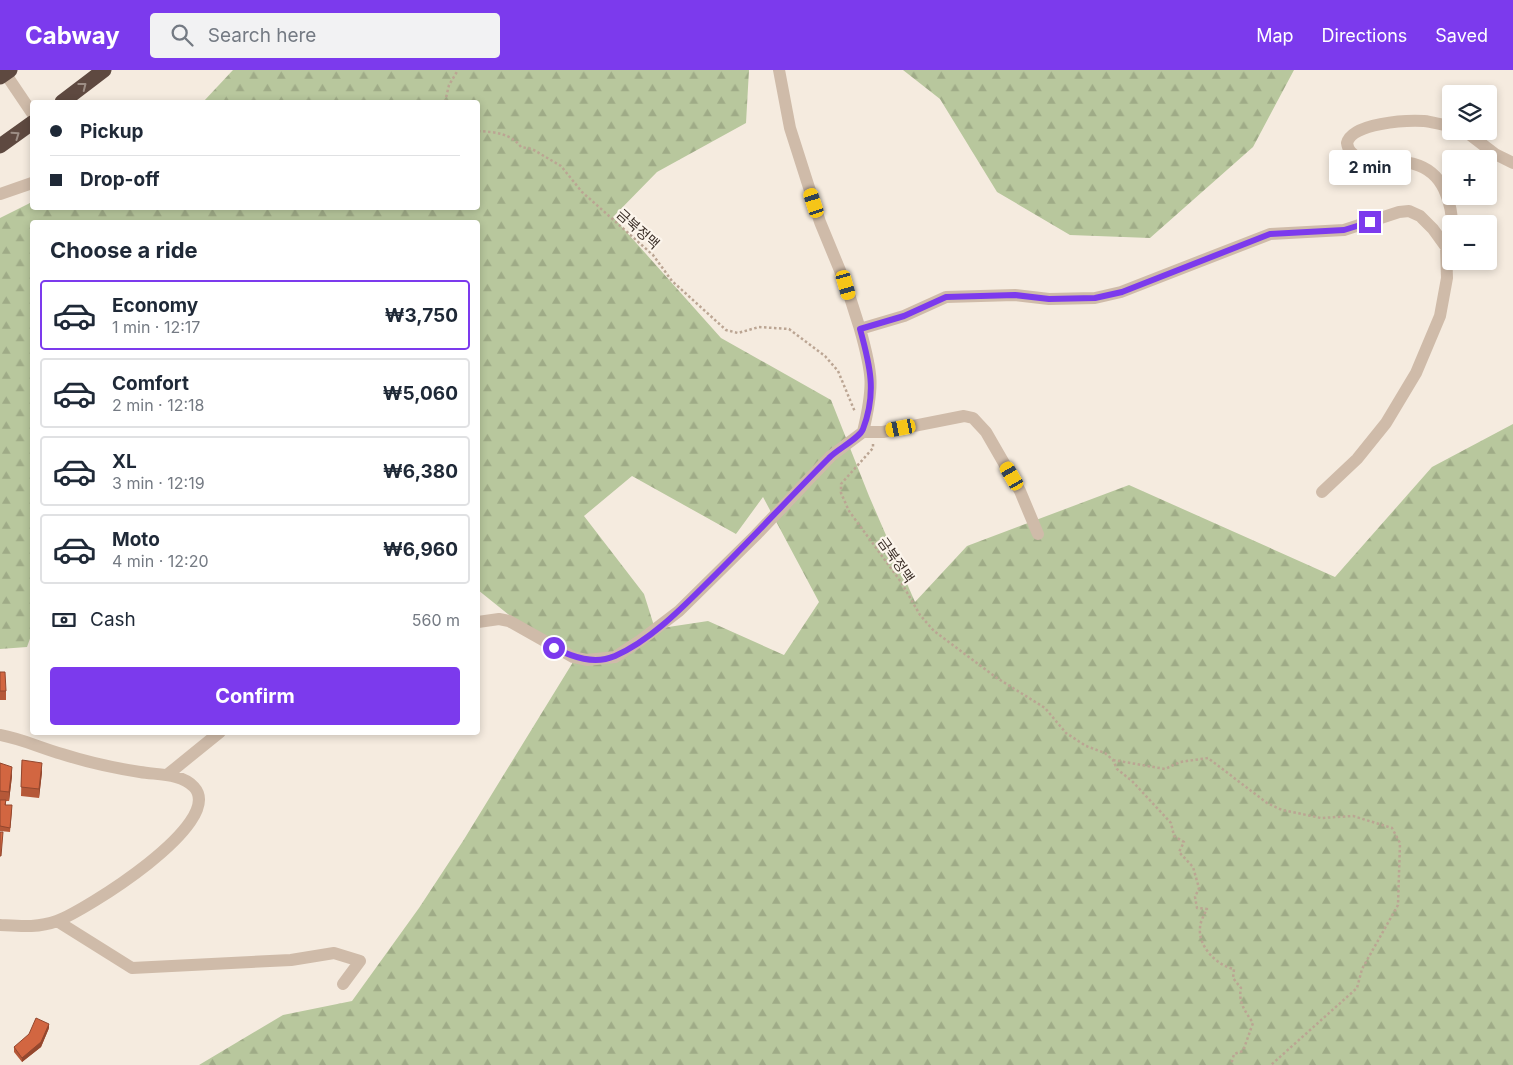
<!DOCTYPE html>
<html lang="en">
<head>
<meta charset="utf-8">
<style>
	body { margin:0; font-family:Inter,"Noto Sans KR",sans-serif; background:#f2f2f3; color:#1f2937; height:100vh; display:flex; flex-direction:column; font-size:19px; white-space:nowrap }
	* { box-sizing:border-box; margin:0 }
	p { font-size:16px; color:#747a83 }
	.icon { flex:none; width:28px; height:28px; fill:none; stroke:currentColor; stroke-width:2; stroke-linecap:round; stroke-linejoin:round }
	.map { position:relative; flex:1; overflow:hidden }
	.side { position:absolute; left:30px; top:150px; width:450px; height:515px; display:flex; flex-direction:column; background:#fff; border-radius:5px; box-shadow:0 2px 8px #0003 }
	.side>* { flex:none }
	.banner { position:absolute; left:30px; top:30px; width:450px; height:110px; border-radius:5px; box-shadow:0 2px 8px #0003; display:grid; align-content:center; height:110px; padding:0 20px; background:#fff }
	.tools { position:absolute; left:1442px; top:15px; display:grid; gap:10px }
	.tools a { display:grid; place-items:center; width:55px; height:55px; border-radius:5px; background:#fff; box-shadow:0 2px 8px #0003; font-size:25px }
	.end { position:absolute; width:22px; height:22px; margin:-11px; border:6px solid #7c3aed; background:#fff; box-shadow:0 0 0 2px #fff }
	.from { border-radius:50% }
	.bubble { position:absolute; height:35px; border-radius:5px; background:#fff; box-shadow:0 2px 8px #0003; font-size:16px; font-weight:700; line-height:35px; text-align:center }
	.car { position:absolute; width:15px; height:30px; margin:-15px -8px; border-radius:6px; box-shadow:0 0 4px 1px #0007; background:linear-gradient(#f5c518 24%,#345 0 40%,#f5c518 0 76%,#345 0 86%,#f5c518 0) }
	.banner b { display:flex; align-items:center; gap:18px; height:48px; font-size:19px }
	.banner b+b { border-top:1px solid #e0e1e3 }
	.banner i { width:12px; height:12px; background:#1f2937 }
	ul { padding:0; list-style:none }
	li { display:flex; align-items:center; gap:15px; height:70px; margin:0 10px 8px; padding:0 10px; border:2px solid #e0e1e3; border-radius:5px }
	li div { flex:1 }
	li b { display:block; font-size:19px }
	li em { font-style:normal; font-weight:700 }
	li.active { border-color:#7c3aed }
	li>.icon { width:45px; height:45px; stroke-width:1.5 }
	h2 { padding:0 20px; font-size:22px; line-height:60px }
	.pay { display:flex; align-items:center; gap:12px; height:55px; padding:0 20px; font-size:19px }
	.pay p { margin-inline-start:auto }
	.action { display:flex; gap:10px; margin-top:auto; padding:10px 20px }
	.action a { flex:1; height:58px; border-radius:5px; background:#7c3aed; color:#fff; font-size:20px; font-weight:700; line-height:58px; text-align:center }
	header { display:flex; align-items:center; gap:30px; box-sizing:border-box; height:70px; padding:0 25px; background:#7c3aed; color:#fff }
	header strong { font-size:24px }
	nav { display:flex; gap:28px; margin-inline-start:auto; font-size:18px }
	.search { width:350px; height:45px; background:#f2f2f3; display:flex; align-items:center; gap:12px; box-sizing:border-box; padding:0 18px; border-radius:5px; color:#747a83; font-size:19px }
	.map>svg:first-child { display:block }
</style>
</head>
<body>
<header>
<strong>Cabway</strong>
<div class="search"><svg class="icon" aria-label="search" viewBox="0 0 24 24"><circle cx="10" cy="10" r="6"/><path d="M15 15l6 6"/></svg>Search here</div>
<nav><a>Map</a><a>Directions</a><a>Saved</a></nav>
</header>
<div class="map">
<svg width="1513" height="995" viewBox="0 0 1513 995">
	<defs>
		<pattern id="forest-firs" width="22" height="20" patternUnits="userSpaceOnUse" patternTransform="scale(1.25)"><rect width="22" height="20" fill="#b8c79d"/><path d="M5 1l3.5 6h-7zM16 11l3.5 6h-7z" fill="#9fab87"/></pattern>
	</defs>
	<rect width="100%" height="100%" fill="#f5ebdf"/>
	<path fill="url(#forest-firs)" fill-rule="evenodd" d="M233 0H749L746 53 657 102 613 147 721 268 831 330 869 426 915 532 967 476 1129 415 1335 507 1432 397 1513 354V995H199L283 945 352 931 419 838 463 771 578 584 525 558 478 520V152H32V563L27 577 0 579V148L32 132V138H478V32H203ZM632 406 736 464 763 427 819 532 784 585 708 551 655 559 644 524 584 446Z
		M903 0H1294L1253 77 1150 168 1070 165 997 122 940 29Z"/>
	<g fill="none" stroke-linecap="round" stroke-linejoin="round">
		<path stroke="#bba593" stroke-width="2.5" stroke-dasharray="2.5 2.5" stroke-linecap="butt" d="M445 32 449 15 458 0
			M478 61C495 62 510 63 521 77L532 79 561 96 582 122 653 185 672 211 726 260 738 263 759 257 789 259 825 286 838 301 855 342
			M873 374V378L841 414V423L849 441 901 512 920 545 934 561 997 608 1045 638 1066 663 1086 676 1105 683 1113 690 1117 699 1132 711 1171 753 1174 766 1184 772 1179 782 1193 797 1199 818 1195 827 1197 838 1207 839C1204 845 1200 852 1200 858 1198 877 1218 896 1234 899L1233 908 1241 918C1238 932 1245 941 1253 953L1243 981 1234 984 1231 995
			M1113 690 1165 699 1180 692 1208 688 1267 733 1282 740 1321 748 1353 746 1392 758 1400 773 1398 835 1362 899 1357 918 1271 995"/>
		<path stroke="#cfbba9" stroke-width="12" d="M779 0 790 58 820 152 846 215 860 259
			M5 3 32 43
			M1451 56C1442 55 1433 52 1424 51 1406 50 1352 53 1347 73 1352 109 1425 67 1446 124 1450 134 1452 143 1452 154
			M1465 61 1495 84 1513 93
			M0 124 32 113
			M863 362C874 316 873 305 860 259L904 246 946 227 1015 225 1049 229 1095 228 1121 222 1270 164 1344 160 1399 142 1409 141 1420 146 1433 159 1446 177 1447 208 1440 246 1416 303 1386 353 1357 389 1322 422
			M478 552 499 549 509 551 573 587 587 590 615 587 641 570 679 541 756 465 831 386 863 362H883L964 346 973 348 986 362 1020 421 1038 464
			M0 665C22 669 41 678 62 684 87 692 114 698 140 702 157 705 181 703 194 717 227 753 84 841 57 851 38 858 19 856 0 855
			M167 705 220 662
			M57 851 132 898 291 890 334 883 360 891 343 914"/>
		<path stroke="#5e4940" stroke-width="15" d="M0 7 10 0
			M62 32 104 0
			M0 76 32 53"/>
	</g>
	<path fill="#b55838" d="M0 602 6 621V630H0Z
		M22 690 42 702 39 728 21 726Z
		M0 693 12 706 9 731H6V735L12 740 10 762 0 761Z
		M49 958 41 977 22 992 14 982V977Z"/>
	<path fill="#93472e" d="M42 693V702L39 728V719Z
		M12 697V706L9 731V722Z
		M49 954V958L41 977 22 992V988Z"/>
	<path fill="#d26641" stroke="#93472e" d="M0 602H5L6 621H0Z
		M22 690 42 693 39 719 21 717Z
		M0 693 12 697 9 722 0 721Z
		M0 730H6L5 735H12L10 758 0 756Z
		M0 762H3L1 786H0Z
		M36 948 49 954 41 972 22 988 14 977 29 964Z"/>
	<defs><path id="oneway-chevron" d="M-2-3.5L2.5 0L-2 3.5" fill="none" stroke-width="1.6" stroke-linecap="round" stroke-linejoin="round" transform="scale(1.25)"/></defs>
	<g stroke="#9d8e85">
		<use href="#oneway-chevron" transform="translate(83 16) rotate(-38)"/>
		<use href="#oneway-chevron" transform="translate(16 65) rotate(-35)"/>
	</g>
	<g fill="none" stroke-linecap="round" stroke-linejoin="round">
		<path stroke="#7c3aed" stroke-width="6" d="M554 578C573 587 594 595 615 586 649 571 679 541 704 516 747 474 787 430 829 388 836 380 860 368 863 359 877 323 870 295 860 259L904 246 946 227 1015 225 1049 229 1095 228 1122 222 1270 164 1344 160 1370 152"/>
	</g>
	<g text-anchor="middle" stroke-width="4.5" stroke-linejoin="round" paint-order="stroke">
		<g font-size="14" fill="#3c3029" stroke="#fcf5ec">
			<text transform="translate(638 159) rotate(42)" y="5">금북정맥</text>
			<text transform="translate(896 490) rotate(55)" y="5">금북정맥</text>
		</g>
	</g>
</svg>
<div class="tools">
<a><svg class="icon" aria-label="layers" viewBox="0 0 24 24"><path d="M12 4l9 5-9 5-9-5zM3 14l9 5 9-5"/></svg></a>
<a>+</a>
<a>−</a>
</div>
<i class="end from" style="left:554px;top:578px"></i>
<i class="end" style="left:1370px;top:152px"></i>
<div class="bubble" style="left:1329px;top:80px;width:82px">2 min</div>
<i class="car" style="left:814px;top:133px;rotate:342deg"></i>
<i class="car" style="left:846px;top:215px;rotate:164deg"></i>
<i class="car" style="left:901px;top:358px;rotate:259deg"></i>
<i class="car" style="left:1012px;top:406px;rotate:330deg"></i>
<div class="banner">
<b><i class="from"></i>Pickup</b>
<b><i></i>Drop-off</b>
</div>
<section class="side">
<h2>Choose a ride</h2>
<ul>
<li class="active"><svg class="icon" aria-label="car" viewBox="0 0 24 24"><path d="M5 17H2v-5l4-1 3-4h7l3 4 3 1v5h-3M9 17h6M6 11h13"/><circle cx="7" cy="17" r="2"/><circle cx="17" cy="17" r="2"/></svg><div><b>Economy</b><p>1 min · 12:17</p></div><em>₩3,750</em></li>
<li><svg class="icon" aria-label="car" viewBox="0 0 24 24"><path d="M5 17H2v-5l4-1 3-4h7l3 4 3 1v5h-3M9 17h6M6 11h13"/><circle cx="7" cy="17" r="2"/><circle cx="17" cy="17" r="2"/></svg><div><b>Comfort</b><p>2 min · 12:18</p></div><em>₩5,060</em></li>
<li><svg class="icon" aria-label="car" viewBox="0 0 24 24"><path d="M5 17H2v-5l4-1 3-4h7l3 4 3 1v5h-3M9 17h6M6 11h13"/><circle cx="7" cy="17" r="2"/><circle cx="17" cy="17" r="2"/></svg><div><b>XL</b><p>3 min · 12:19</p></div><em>₩6,380</em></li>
<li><svg class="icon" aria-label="car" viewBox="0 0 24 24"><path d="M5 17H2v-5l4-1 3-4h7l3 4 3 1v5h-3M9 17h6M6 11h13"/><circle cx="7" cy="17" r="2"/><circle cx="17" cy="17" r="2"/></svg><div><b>Moto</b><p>4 min · 12:20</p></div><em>₩6,960</em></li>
</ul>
<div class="pay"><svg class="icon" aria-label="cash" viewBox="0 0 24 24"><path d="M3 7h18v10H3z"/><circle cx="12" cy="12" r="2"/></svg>Cash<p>560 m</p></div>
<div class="action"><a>Confirm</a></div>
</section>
</div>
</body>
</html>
